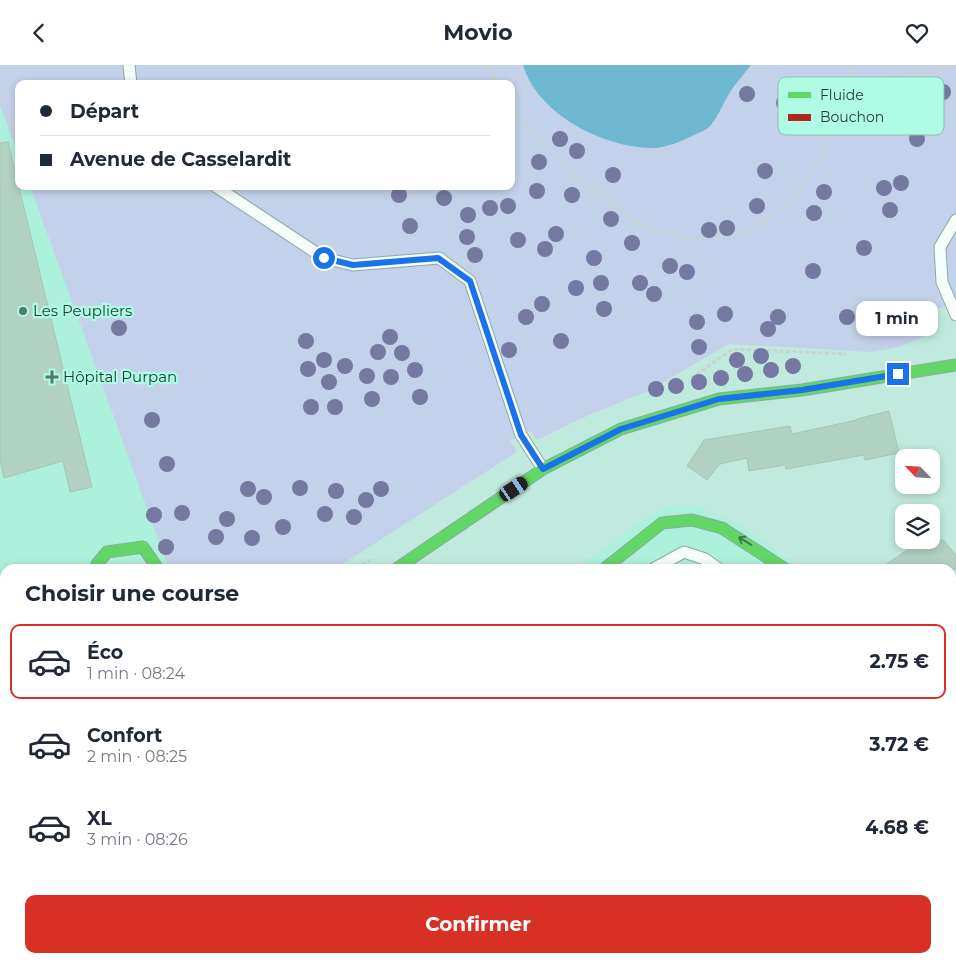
<!DOCTYPE html>
<html lang="fr">
<head>
<meta charset="utf-8">
<style>
	body { margin:0; font-family:Montserrat,sans-serif; background:#f2f2f3; color:#1f2937; height:100vh; display:flex; flex-direction:column; font-size:19px; white-space:nowrap }
	* { box-sizing:border-box; margin:0 }
	p { font-size:16px; color:#747a83 }
	.icon { flex:none; width:28px; height:28px; fill:none; stroke:currentColor; stroke-width:2; stroke-linecap:round; stroke-linejoin:round }
	.map { position:relative; flex:1; overflow:hidden }
	.drawer { position:absolute; left:0px; top:499px; width:956px; height:399px; display:flex; flex-direction:column; background:#fff; border-radius:15px 15px 0 0; box-shadow:0 2px 8px #0003 }
	.drawer>* { flex:none }
	.banner { position:absolute; left:15px; top:15px; width:500px; height:110px; border-radius:10px; box-shadow:0 2px 8px #0003; display:grid; align-content:center; height:110px; padding:0 25px; background:#fff }
	.needle { width:32px; rotate:295deg }
	.controls { position:absolute; left:895px; top:384px; display:grid; gap:10px }
	.controls a { display:grid; place-items:center; width:45px; height:45px; border-radius:10px; background:#fff; box-shadow:0 2px 8px #0003; font-size:25px }
	.end { position:absolute; width:22px; height:22px; margin:-11px; border:6px solid #1a73e8; background:#fff; box-shadow:0 0 0 2px #fff }
	.from { border-radius:50% }
	.bubble { position:absolute; height:35px; border-radius:10px; background:#fff; box-shadow:0 2px 8px #0003; font-size:16px; font-weight:700; line-height:35px; text-align:center }
	.car { position:absolute; width:15px; height:30px; margin:-15px -8px; border-radius:6px; box-shadow:0 0 4px 1px #0007; background:linear-gradient(#222 24%,#8ab4d8 0 40%,#222 0 76%,#8ab4d8 0 86%,#222 0) }
	.banner b { display:flex; align-items:center; gap:18px; height:48px; font-size:19px }
	.banner b+b { border-top:1px solid #e0e1e3 }
	.banner i { width:12px; height:12px; background:#1f2937 }
	ul { padding:0; list-style:none }
	li { display:flex; align-items:center; gap:15px; height:75px; margin:0 10px 8px; padding:0 15px; border:2px solid transparent; border-radius:10px }
	li div { flex:1 }
	li b { display:block; font-size:19px }
	li em { font-style:normal; font-weight:700 }
	li.current { border-color:#d93025 }
	li>.icon { width:45px; height:45px; stroke-width:1.5 }
	h2 { padding:0 25px; font-size:22px; line-height:60px }
	.primary-button { display:flex; gap:10px; margin-top:auto; padding:10px 25px }
	.primary-button a { flex:1; height:58px; border-radius:10px; background:#d93025; color:#fff; font-size:20px; font-weight:700; line-height:58px; text-align:center }
	header { display:flex; justify-content:space-between; align-items:center; height:65px; padding:0 25px; background:#fff; font-size:22px; font-weight:700 }
	.map>svg:first-child { display:block }
</style>
</head>
<body>
<header><svg class="icon" aria-label="back" viewBox="0 0 24 24"><path d="M15 5l-7 7 7 7"/></svg>Movio<svg class="icon" aria-label="heart" viewBox="0 0 24 24"><path d="M12 20l-8-8c-3-5 5-10 8-4 3-6 11-1 8 4z"/></svg></header>
<div class="map">
<svg width="956" height="897" viewBox="0 0 956 897">
	<rect width="100%" height="100%" fill="#c0eade"/>
	<path fill="#adf0dc" d="M0 14 19 68V121H37L170 504H5V892H951V608L956 611V897H0Z
		M696 440 741 460 803 504H577L639 457 668 441Z"/>
	<path fill="#c4d1ea" d="M0 0H956V239L937 244 939 254H931L923 272 899 282 871 287 729 279 648 326 591 349 537 375 531 366 510 376 516 384 515 388 335 504H169L30 121H511V19H19V91L0 40Z"/>
	<path fill="#6eb8d2" d="M523 0H751C744 9 736 18 730 27 724 37 716 56 708 63 704 66 698 68 694 70 682 76 668 82 654 83 604 83 538 50 523 0Z"/>
	<path fill="#b1d2c2" stroke="#a6c4b6" d="M8 77 92 422 70 427 63 396 4 413 0 395V78Z
		M889 346 899 388 865 395 864 390 786 404 785 400 749 406 747 393 720 399 707 415 687 401 704 375 790 361 792 369 857 355V354Z
		M922 475H943L956 490V504H879Z"/>
	<g fill="none" stroke-linecap="round" stroke-linejoin="round">
		<defs>
			<path id="lane" d="M129 0 131 19
				M215 121 324 193 353 200 439 193 470 216 521 370 543 404
				M956 155 940 182 942 217 956 250
				M653 504 684 487 705 494 719 504
				M951 669 956 672
				M951 798 956 800
				M951 819 956 821
				M581 897 582 892"/>
			<path id="street" d="M951 623 956 626"/>
			<path id="fast" d="M97 504V499L107 487 143 482 158 504
				M396 504 543 404 621 364 719 334 802 325 956 300
				M604 504 662 458 692 455 722 463 785 504"/>
			<path id="jam" d="M0 679 5 678"/>
		</defs>
		<use href="#lane" stroke="#8aaba2" stroke-width="13"/>
		<use href="#street" stroke="#8aaba2" stroke-width="24"/>
		<use href="#fast" stroke="#8aaba2" stroke-width="13"/>
		<use href="#jam" stroke="#8aaba2" stroke-width="13"/>
		<path stroke="#c7d4d0" stroke-width="3" stroke-dasharray="4 2.5" stroke-linecap="butt" d="M486 0 497 19
			M855 19 956 1
			M511 42 532 68 574 110 612 139 642 161 687 173 743 169 770 153 805 120 819 95 843 39 855 19 851 0
			M691 313 733 284 846 289
			M357 504 370 495
			M0 636 5 634"/>
		<use href="#lane" stroke="#f6fcfa" stroke-width="11"/>
		<use href="#street" stroke="#f6fcfa" stroke-width="22"/>
		<use href="#fast" stroke="#63d668" stroke-width="11"/>
		<use href="#jam" stroke="#b3261e" stroke-width="11"/>
	</g>
	<g fill="#7578a1">
		<circle cx="943" cy="27" r="8"/>
		<circle cx="747" cy="29" r="8"/>
		<circle cx="784" cy="38" r="8"/>
		<circle cx="560" cy="74" r="8"/>
		<circle cx="917" cy="74" r="8"/>
		<circle cx="577" cy="86" r="8"/>
		<circle cx="539" cy="97" r="8"/>
		<circle cx="765" cy="106" r="8"/>
		<circle cx="613" cy="110" r="8"/>
		<circle cx="901" cy="118" r="8"/>
		<circle cx="884" cy="123" r="8"/>
		<circle cx="537" cy="126" r="8"/>
		<circle cx="824" cy="127" r="8"/>
		<circle cx="399" cy="130" r="8"/>
		<circle cx="572" cy="130" r="8"/>
		<circle cx="444" cy="133" r="8"/>
		<circle cx="508" cy="141" r="8"/>
		<circle cx="757" cy="141" r="8"/>
		<circle cx="490" cy="143" r="8"/>
		<circle cx="890" cy="145" r="8"/>
		<circle cx="814" cy="148" r="8"/>
		<circle cx="468" cy="150" r="8"/>
		<circle cx="611" cy="154" r="8"/>
		<circle cx="410" cy="161" r="8"/>
		<circle cx="727" cy="163" r="8"/>
		<circle cx="709" cy="165" r="8"/>
		<circle cx="556" cy="169" r="8"/>
		<circle cx="467" cy="172" r="8"/>
		<circle cx="518" cy="175" r="8"/>
		<circle cx="632" cy="178" r="8"/>
		<circle cx="864" cy="183" r="8"/>
		<circle cx="545" cy="184" r="8"/>
		<circle cx="475" cy="190" r="8"/>
		<circle cx="594" cy="193" r="8"/>
		<circle cx="670" cy="201" r="8"/>
		<circle cx="813" cy="206" r="8"/>
		<circle cx="687" cy="207" r="8"/>
		<circle cx="601" cy="218" r="8"/>
		<circle cx="640" cy="218" r="8"/>
		<circle cx="576" cy="223" r="8"/>
		<circle cx="654" cy="229" r="8"/>
		<circle cx="542" cy="239" r="8"/>
		<circle cx="604" cy="244" r="8"/>
		<circle cx="725" cy="249" r="8"/>
		<circle cx="526" cy="252" r="8"/>
		<circle cx="778" cy="252" r="8"/>
		<circle cx="847" cy="252" r="8"/>
		<circle cx="697" cy="257" r="8"/>
		<circle cx="119" cy="263" r="8"/>
		<circle cx="768" cy="264" r="8"/>
		<circle cx="390" cy="272" r="8"/>
		<circle cx="306" cy="276" r="8"/>
		<circle cx="561" cy="276" r="8"/>
		<circle cx="699" cy="282" r="8"/>
		<circle cx="509" cy="285" r="8"/>
		<circle cx="378" cy="287" r="8"/>
		<circle cx="402" cy="288" r="8"/>
		<circle cx="761" cy="291" r="8"/>
		<circle cx="324" cy="295" r="8"/>
		<circle cx="737" cy="295" r="8"/>
		<circle cx="345" cy="301" r="8"/>
		<circle cx="793" cy="301" r="8"/>
		<circle cx="308" cy="304" r="8"/>
		<circle cx="415" cy="305" r="8"/>
		<circle cx="771" cy="305" r="8"/>
		<circle cx="745" cy="309" r="8"/>
		<circle cx="367" cy="311" r="8"/>
		<circle cx="391" cy="312" r="8"/>
		<circle cx="721" cy="313" r="8"/>
		<circle cx="329" cy="317" r="8"/>
		<circle cx="699" cy="317" r="8"/>
		<circle cx="676" cy="321" r="8"/>
		<circle cx="656" cy="324" r="8"/>
		<circle cx="420" cy="332" r="8"/>
		<circle cx="372" cy="334" r="8"/>
		<circle cx="311" cy="342" r="8"/>
		<circle cx="335" cy="342" r="8"/>
		<circle cx="152" cy="355" r="8"/>
		<circle cx="167" cy="399" r="8"/>
		<circle cx="300" cy="423" r="8"/>
		<circle cx="248" cy="424" r="8"/>
		<circle cx="381" cy="424" r="8"/>
		<circle cx="336" cy="426" r="8"/>
		<circle cx="264" cy="432" r="8"/>
		<circle cx="366" cy="435" r="8"/>
		<circle cx="182" cy="448" r="8"/>
		<circle cx="325" cy="449" r="8"/>
		<circle cx="154" cy="450" r="8"/>
		<circle cx="354" cy="452" r="8"/>
		<circle cx="227" cy="454" r="8"/>
		<circle cx="283" cy="462" r="8"/>
		<circle cx="216" cy="472" r="8"/>
		<circle cx="252" cy="473" r="8"/>
		<circle cx="166" cy="482" r="8"/>
	</g>
	<defs><path id="oneway-shaft" d="M-6 0H5M1.5-3L5.5 0L1.5 3" fill="none" stroke-width="1.6" stroke-linecap="round" stroke-linejoin="round" transform="scale(1.25)"/></defs>
	<use stroke="#387948" href="#oneway-shaft" transform="translate(745 476) rotate(-148)"/>
	<g fill="none" stroke-linecap="round" stroke-linejoin="round">
		<path stroke="#1a73e8" stroke-width="6" d="M324 193 353 200 438 193 470 216 521 370 543 404 621 364 719 334 802 325 898 309"/>
	</g>
	<g fill="#55786e" stroke="#affce4" stroke-width="2">
		<circle cx="23" cy="246" r="5"/>
		<path d="M49.5 304.5h5v5h5v5h-5v5h-5v-5h-5v-5h5z"/>
	</g>
	<g text-anchor="middle" stroke-width="4.5" stroke-linejoin="round" paint-order="stroke">
		<g font-size="15" fill="#1c3b32" stroke="#affce4" text-anchor="start">
			<text x="33" y="251">Les Peupliers</text>
			<text x="63" y="317">Hôpital Purpan</text>
		</g>
	</g>
	<rect x="778" y="12" width="166" height="58" rx="8" fill="#affce4" stroke="#83c2af" stroke-width="1"/>
	<rect x="788" y="27" width="23" height="6" fill="#63d668"/>
	<rect x="788" y="49" width="23" height="7" fill="#b3261e"/>
	<g font-size="14" fill="#1c3b32">
		<text x="820" y="35">Fluide</text>
		<text x="820" y="57">Bouchon</text>
	</g>
</svg>
<div class="controls">
<a><svg class="needle" viewBox="-14 -14 28 28"><path d="M0-13l5 13h-10z" fill="#e53935"/><path d="M0 13l5-13h-10z" fill="#747a83"/></svg></a>
<a><svg class="icon" aria-label="layers" viewBox="0 0 24 24"><path d="M12 4l9 5-9 5-9-5zM3 14l9 5 9-5"/></svg></a>
</div>
<i class="end from" style="left:324px;top:193px"></i>
<i class="end" style="left:898px;top:309px"></i>
<div class="bubble" style="left:856px;top:236px;width:82px">1 min</div>
<i class="car" style="left:514px;top:424px;rotate:56deg"></i>
<div class="banner">
<b><i class="from"></i>Départ</b>
<b><i></i>Avenue de Casselardit</b>
</div>
<section class="drawer">
<h2>Choisir une course</h2>
<ul>
<li class="current"><svg class="icon" aria-label="car" viewBox="0 0 24 24"><path d="M5 17H2v-5l4-1 3-4h7l3 4 3 1v5h-3M9 17h6M6 11h13"/><circle cx="7" cy="17" r="2"/><circle cx="17" cy="17" r="2"/></svg><div><b>Éco</b><p>1 min · 08:24</p></div><em>2.75 €</em></li>
<li><svg class="icon" aria-label="car" viewBox="0 0 24 24"><path d="M5 17H2v-5l4-1 3-4h7l3 4 3 1v5h-3M9 17h6M6 11h13"/><circle cx="7" cy="17" r="2"/><circle cx="17" cy="17" r="2"/></svg><div><b>Confort</b><p>2 min · 08:25</p></div><em>3.72 €</em></li>
<li><svg class="icon" aria-label="car" viewBox="0 0 24 24"><path d="M5 17H2v-5l4-1 3-4h7l3 4 3 1v5h-3M9 17h6M6 11h13"/><circle cx="7" cy="17" r="2"/><circle cx="17" cy="17" r="2"/></svg><div><b>XL</b><p>3 min · 08:26</p></div><em>4.68 €</em></li>
</ul>
<div class="primary-button"><a>Confirmer</a></div>
</section>
</div>
</body>
</html>
